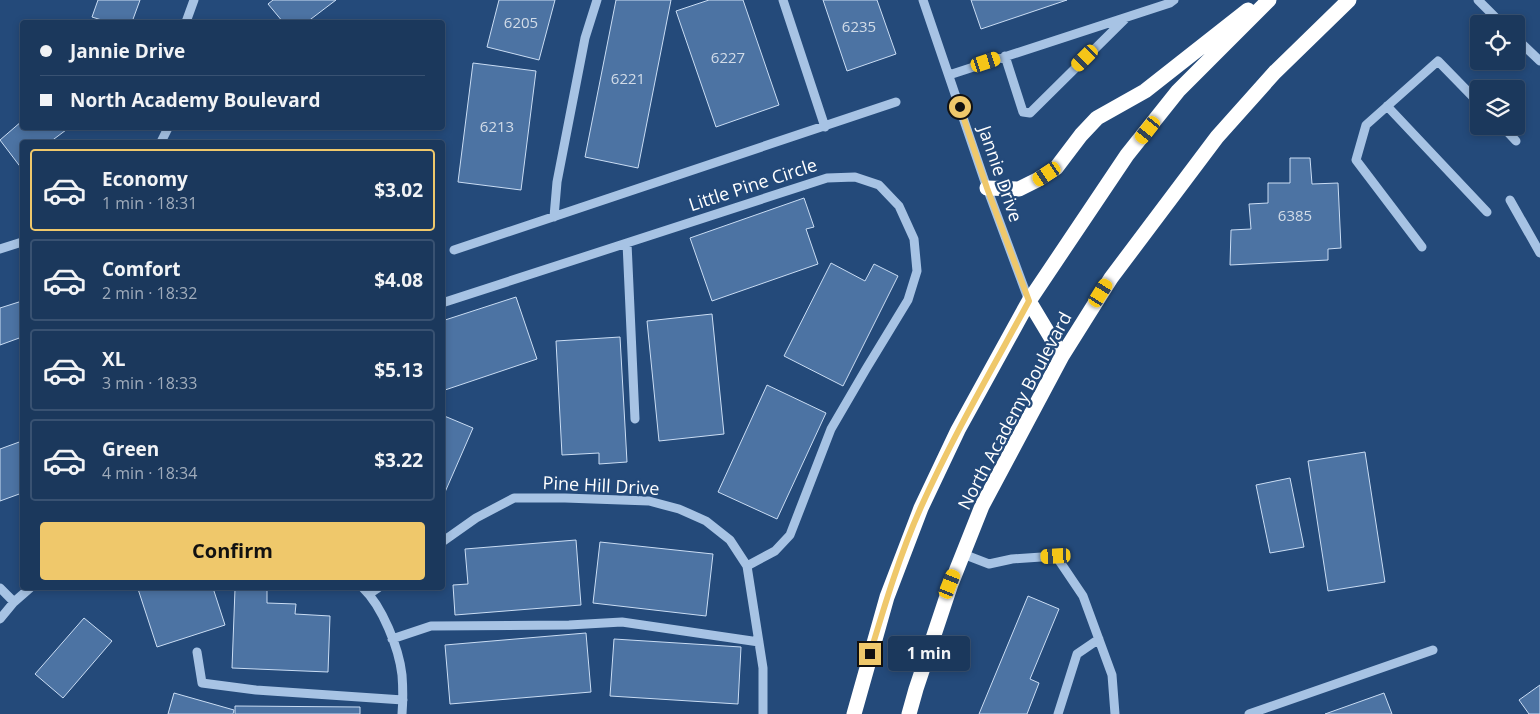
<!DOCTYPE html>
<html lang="en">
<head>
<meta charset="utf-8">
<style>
	body { margin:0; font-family:"Open Sans",sans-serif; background:#284365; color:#f1f3f6; height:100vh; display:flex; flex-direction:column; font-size:19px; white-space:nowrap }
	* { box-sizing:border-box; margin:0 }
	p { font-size:16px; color:#a0acbb }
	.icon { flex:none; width:28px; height:28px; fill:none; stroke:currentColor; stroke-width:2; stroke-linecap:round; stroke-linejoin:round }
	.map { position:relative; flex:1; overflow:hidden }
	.drawer { position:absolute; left:20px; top:140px; width:425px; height:450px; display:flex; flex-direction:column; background:#1b385c; border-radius:5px; box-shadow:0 2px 8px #0003,0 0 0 1px #395272 }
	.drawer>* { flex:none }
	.hud { position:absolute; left:20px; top:20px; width:425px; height:110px; border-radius:5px; box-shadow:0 2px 8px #0003,0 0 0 1px #395272; display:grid; align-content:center; height:110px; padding:0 20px; background:#1b385c }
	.tools { position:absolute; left:1470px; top:15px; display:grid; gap:10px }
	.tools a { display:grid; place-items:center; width:55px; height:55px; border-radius:5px; background:#1b385c; box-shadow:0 2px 8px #0003,0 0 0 1px #395272; font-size:25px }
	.end { position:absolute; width:22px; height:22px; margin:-11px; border:6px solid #efc86b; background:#111; box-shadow:0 0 0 2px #111 }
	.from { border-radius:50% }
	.bubble { position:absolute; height:35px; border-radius:5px; background:#1b385c; box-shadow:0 2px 8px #0003,0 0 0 1px #395272; font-size:16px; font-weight:700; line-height:35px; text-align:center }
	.car { position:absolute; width:15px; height:30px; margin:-15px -8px; border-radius:6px; box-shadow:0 0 4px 1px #0007; background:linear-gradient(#f5c518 24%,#345 0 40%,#f5c518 0 76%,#345 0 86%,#f5c518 0) }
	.hud b { display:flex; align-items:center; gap:18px; height:48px; font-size:19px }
	.hud b+b { border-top:1px solid #395272 }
	.hud i { width:12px; height:12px; background:#f1f3f6 }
	ul { padding:9px 0 0; list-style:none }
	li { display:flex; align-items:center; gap:15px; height:82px; margin:0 10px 8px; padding:0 10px; border:2px solid #395272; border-radius:5px }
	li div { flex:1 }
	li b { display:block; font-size:19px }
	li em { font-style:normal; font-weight:700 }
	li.active { border-color:#efc86b }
	li>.icon { width:45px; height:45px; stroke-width:1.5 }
	.action { display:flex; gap:10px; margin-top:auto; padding:10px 20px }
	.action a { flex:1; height:58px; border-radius:5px; background:#efc86b; color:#111; font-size:20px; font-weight:700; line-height:58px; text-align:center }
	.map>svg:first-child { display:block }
</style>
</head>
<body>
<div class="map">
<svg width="1540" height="714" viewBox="0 0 1540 714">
	<rect width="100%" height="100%" fill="#244a7a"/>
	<path fill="#4c73a3" stroke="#caddf4" d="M98 0H140L132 22H108L92 17Z
		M273 0H336L307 22H283L268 4Z
		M499 0H555L539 60 487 47Z
		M616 0H671L638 168 585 157Z
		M709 0H743L779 105 716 127 676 11Z
		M823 0H877L896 54 847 71Z
		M971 0H1067L981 29Z
		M473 63 536 71 521 190 458 182Z
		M22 121V128H64L66 130 50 142H22V169L0 140Z
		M1290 158H1310L1312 184 1338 183 1341 248 1328 249V260L1230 265 1231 230 1251 229 1249 204 1268 203V183H1290Z
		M804 198 814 227 806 229 818 264 712 301 690 238Z
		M831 263 865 281 874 264 898 276 843 386 784 356Z
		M516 297 537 359 442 391V321Z
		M22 301V337L0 345V308Z
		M712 314 724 434 659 441 647 321Z
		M620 337 627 462 599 464V453L562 455 556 341Z
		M767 385 826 413 777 519 718 492Z
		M442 415 473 428 442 499Z
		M22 441V493L0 501V449Z
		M1365 452 1385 582 1328 591 1308 461Z
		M1290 478 1304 547 1270 553 1256 485Z
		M576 540 581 605 455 615 453 585 468 584 465 549Z
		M600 542 713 554 706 616 593 603Z
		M144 588H213L225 625 157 647 138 589Z
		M235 589 267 590V603L296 604 295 614 330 616 328 672 232 668Z
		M1028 596 1059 609 1030 679 1039 683 1027 714H979Z
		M84 618 112 641 63 698 35 674Z
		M586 633 591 692 450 704 445 645Z
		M614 639 741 647 738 704 610 696Z
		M1540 685V714H1529L1519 700Z
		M174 693 234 710 233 714H168Z
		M1384 693 1392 714H1325Z
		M235 706 360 707V714H235Z"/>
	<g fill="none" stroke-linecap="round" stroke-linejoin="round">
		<path stroke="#a7c3e4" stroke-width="9" d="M783 0 825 127
			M923 0 987 188 1029 301
			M1478 0 1502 24
			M186 22 194 0
			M1516 38 1540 61
			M1005 56 1023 112 1030 113 1125 19
			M949 75 1170 3 1174 0
			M1387 106 1487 212
			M1502 126 1516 141
			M161 142 168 128
			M1510 200 1540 253
			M554 217 557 182 585 38 597 0
			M627 243 635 419
			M1422 247 1356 160 1366 125 1438 61 1479 103
			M0 249 22 242
			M454 250 896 102
			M442 303 827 178 855 177 879 185 899 206 914 239 917 271 908 300 866 369 831 429 790 535 775 551 747 566
			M442 542 476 518 514 498H565L649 501 679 509 706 521 730 540 747 566 763 668V714
			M963 554 989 564 1012 559 1056 556 1083 596 1112 675 1115 714
			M0 588 14 602
			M363 588C382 606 399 648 402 675 403 688 403 701 402 714
			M369 594 378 588
			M0 619 14 602 30 588
			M392 639 431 626 569 625 622 622 759 642
			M197 652 202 683 256 690 403 700
			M1058 714 1077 654 1099 639
			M1249 714 1433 650"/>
		<path stroke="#fff" stroke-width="15" d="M987 188 1019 189 1037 180 1056 168 1081 135 1097 118 1145 91 1248 10
			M1029 301 1062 356
			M854 714 887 597 921 508 958 430 1029 301 1127 155 1178 91 1269 0
			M909 714 916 689 951 584 982 506 1062 356 1111 278 1217 137 1275 72 1349 0"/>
	</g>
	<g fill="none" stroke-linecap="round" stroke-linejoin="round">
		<path stroke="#efc86b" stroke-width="6" d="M870 654C885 604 900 554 921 507 953 436 992 369 1029 301L987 188 960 107"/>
	</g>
	<g text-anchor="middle" stroke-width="4.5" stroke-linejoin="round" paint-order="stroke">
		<g font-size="15" fill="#d2dce8">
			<text x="521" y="28">6205</text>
			<text x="859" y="32">6235</text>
			<text x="728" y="63">6227</text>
			<text x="628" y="84">6221</text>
			<text x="497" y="132">6213</text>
			<text x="1295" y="221">6385</text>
		</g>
		<g font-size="18" fill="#fff" stroke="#244a7a">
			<text transform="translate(1000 174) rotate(71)" y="6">Jannie Drive</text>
			<text transform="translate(753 185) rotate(-18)" y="6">Little Pine Circle</text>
			<text transform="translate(1015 411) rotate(-62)" y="6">North Academy Boulevard</text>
			<text transform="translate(601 486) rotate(3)" y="6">Pine Hill Drive</text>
		</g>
	</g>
</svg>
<div class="tools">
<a><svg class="icon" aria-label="locate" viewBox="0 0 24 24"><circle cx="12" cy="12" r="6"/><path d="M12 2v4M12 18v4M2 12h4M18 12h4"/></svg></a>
<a><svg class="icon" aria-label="layers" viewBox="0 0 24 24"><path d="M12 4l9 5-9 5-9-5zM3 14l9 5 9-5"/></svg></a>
</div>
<i class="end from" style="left:960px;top:107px"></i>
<i class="end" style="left:870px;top:654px"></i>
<div class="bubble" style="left:888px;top:636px;width:82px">1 min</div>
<i class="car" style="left:1085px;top:58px;rotate:225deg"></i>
<i class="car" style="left:986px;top:62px;rotate:72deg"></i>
<i class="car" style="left:1148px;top:130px;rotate:218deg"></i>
<i class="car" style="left:1047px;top:174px;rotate:236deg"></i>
<i class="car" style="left:1101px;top:293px;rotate:32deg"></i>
<i class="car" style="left:1056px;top:556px;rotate:267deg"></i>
<i class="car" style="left:950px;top:584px;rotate:22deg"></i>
<div class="hud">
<b><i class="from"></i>Jannie Drive</b>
<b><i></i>North Academy Boulevard</b>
</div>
<section class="drawer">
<ul>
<li class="active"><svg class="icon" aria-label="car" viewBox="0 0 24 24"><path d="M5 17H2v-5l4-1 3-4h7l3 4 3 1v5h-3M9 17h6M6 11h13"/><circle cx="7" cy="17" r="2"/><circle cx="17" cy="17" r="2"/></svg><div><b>Economy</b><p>1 min · 18:31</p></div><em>$3.02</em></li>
<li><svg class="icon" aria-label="car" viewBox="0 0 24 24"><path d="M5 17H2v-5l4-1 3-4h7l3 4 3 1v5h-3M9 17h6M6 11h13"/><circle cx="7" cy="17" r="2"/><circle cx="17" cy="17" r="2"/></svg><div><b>Comfort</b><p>2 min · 18:32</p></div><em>$4.08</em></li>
<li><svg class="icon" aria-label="car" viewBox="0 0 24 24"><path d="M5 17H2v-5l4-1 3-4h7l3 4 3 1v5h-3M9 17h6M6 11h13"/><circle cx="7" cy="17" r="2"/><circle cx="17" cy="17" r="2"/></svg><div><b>XL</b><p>3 min · 18:33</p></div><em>$5.13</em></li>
<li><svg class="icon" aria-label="car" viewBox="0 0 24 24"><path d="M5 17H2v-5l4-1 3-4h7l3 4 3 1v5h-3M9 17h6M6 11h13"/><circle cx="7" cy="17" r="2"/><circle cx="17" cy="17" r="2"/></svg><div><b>Green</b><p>4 min · 18:34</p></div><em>$3.22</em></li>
</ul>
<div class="action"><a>Confirm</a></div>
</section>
</div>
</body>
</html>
